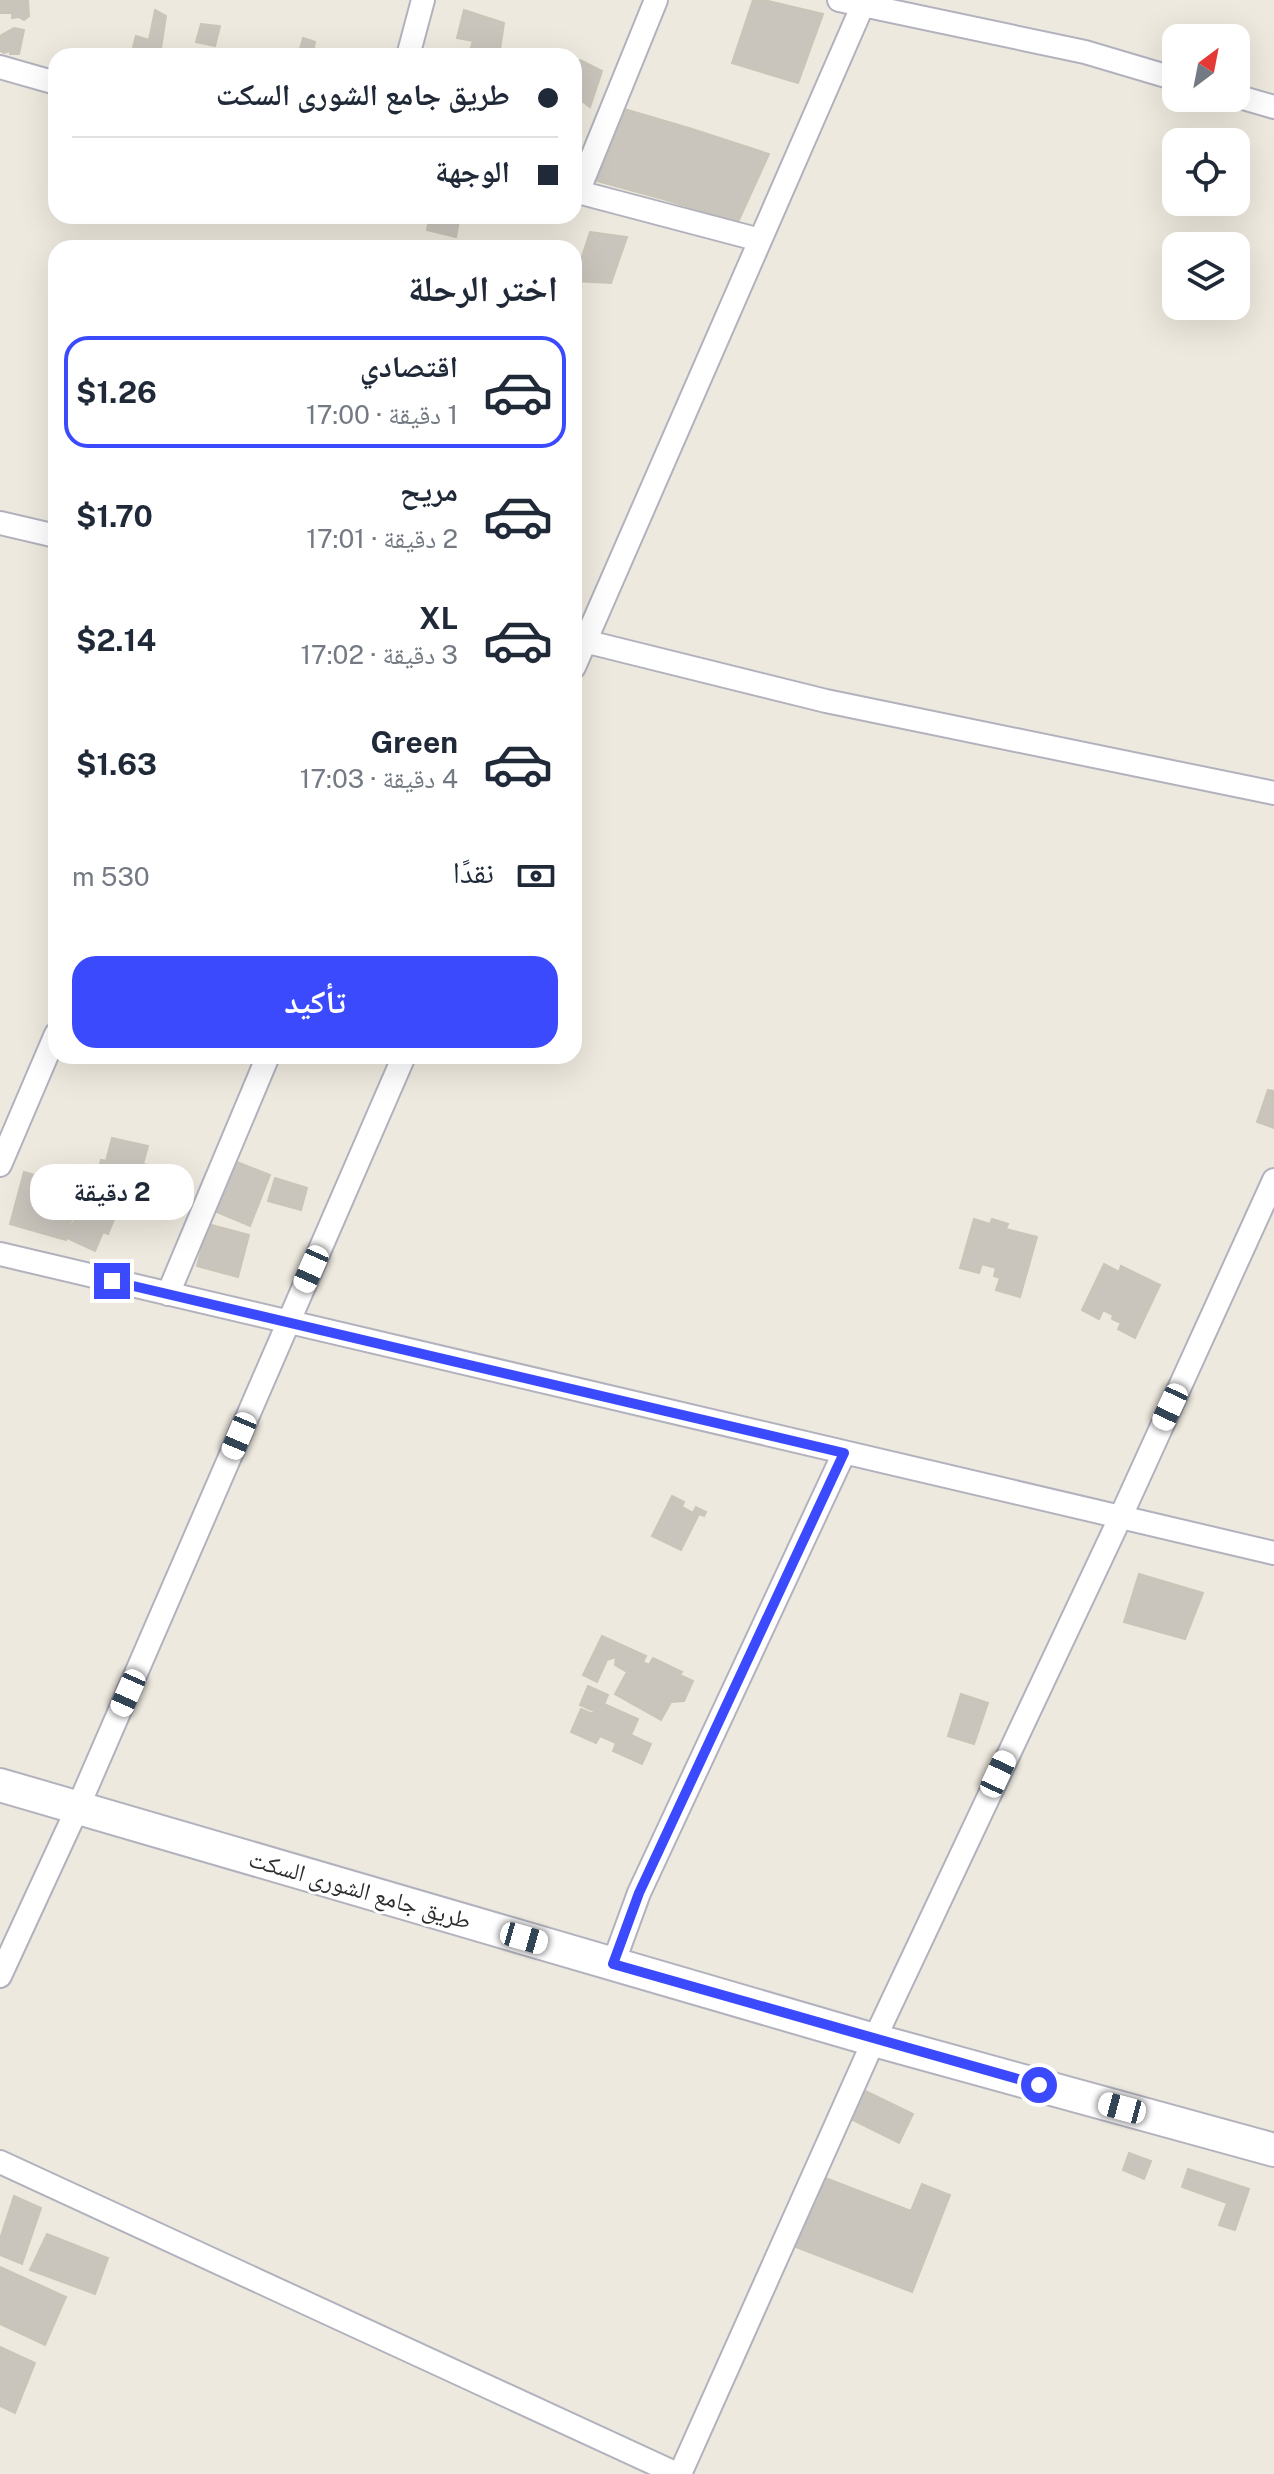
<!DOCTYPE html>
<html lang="ar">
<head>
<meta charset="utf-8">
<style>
	body { margin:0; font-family:"Public Sans","Noto Naskh Arabic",sans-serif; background:#f6f6f7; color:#1f2937; direction:rtl; height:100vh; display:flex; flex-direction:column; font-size:30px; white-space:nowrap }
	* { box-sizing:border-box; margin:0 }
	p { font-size:26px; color:#747a83 }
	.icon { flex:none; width:44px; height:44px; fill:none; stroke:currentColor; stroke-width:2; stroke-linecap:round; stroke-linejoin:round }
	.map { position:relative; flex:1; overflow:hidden; direction:ltr }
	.details { position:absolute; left:48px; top:240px; width:534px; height:824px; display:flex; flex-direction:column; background:#fff; border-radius:24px; box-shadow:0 8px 32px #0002; direction:rtl }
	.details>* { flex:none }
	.guide { position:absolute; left:48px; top:48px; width:534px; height:176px; border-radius:24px; box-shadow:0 8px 32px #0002; direction:rtl; display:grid; align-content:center; height:176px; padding:0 24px; background:#fff }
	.needle { width:52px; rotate:32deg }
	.buttons { position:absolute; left:1162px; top:24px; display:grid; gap:16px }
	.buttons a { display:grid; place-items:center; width:88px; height:88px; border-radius:16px; background:#fff; box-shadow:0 8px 32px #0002; font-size:40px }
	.end { position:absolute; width:36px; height:36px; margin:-18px; border:10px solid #3c4afd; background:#fff; box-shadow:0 0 0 4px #fff }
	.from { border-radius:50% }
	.bubble { position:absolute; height:56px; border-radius:24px; background:#fff; box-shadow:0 8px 32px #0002; font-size:26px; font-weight:700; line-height:56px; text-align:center; direction:rtl }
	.car { position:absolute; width:24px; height:48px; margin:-24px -12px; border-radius:10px; box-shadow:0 0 6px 2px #0007; background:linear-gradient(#fff 24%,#345 0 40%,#fff 0 76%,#345 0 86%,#fff 0) }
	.guide b { display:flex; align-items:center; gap:28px; height:76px; font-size:30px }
	.guide b+b { border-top:2px solid #e0e1e3 }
	.guide i { width:20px; height:20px; background:#1f2937 }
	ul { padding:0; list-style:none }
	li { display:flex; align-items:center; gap:24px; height:112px; margin:0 16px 12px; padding:0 8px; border:4px solid transparent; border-radius:24px }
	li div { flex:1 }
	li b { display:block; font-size:30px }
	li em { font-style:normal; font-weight:700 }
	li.active { border-color:#3c4afd }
	li>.icon { width:72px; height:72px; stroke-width:1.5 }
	h2 { padding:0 24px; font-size:36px; line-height:96px }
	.pay { display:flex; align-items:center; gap:20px; height:88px; padding:0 24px; font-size:30px }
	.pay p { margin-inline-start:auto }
	.primary-button { display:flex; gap:16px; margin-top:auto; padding:16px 24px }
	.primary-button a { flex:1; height:92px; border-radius:24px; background:#3c4afd; color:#fff; font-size:32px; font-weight:700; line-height:92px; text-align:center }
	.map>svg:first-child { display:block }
</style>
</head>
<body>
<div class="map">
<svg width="1274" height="2474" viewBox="0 0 1274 2474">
	<rect width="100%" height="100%" fill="#eee9de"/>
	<path fill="#c9c5bd" stroke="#c9c5b7" stroke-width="2" d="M0 0H28L29 16 24 20 19 17 12 18V13H1Z
		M753 0H764L823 14 798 83 732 63Z
		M155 10 166 16 160 55 133 47 136 36 149 40Z
		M464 10 504 23 499 56H468L473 41 457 38Z
		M201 24 220 26 215 46 196 42Z
		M14 28 24 30 19 54H10V51L4 53 0 51V36Z
		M303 38 315 42 312 56H298Z
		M580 60 602 71 590 107 574 95V71Z
		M621 108 692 129 659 198 590 179Z
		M692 129 769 154 738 222 659 198Z
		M430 216H460L456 237 427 230Z
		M590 232 627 237 611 283 574 281Z
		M1268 1090 1274 1091V1128L1257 1122Z
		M112 1138 148 1146 143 1164 153 1166 150 1181 99 1169 101 1160 106 1161Z
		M232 1160 270 1175 250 1226 212 1210Z
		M24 1172 80 1188 66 1240 10 1224Z
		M275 1178 307 1188 301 1210 268 1201Z
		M85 1193 119 1207 108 1234 103 1232 95 1251 67 1238Z
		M974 1219 990 1224 992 1219 1008 1224 1006 1229 1037 1237 1020 1297 996 1290 1000 1278 994 1276 996 1268 982 1264 979 1273 960 1268Z
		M208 1224 249 1235 238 1277 197 1266Z
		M1104 1264 1119 1272 1121 1266 1160 1285 1135 1338 1118 1329 1121 1323 1112 1319 1113 1315 1103 1310 1099 1319 1082 1310Z
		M672 1496 684 1502 682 1507 693 1513 696 1507 706 1512 704 1516 699 1514 681 1550 652 1536Z
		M1139 1574 1203 1593 1185 1639 1124 1622Z
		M602 1636 646 1656 643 1662 649 1665 653 1658 682 1672 680 1675 693 1681 684 1701 671 1702 661 1720 615 1694 627 1672 615 1665 616 1657 607 1660 597 1682 583 1675Z
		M588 1686 608 1695 604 1704 638 1719 631 1735 651 1744 642 1764 613 1751 616 1743 600 1736 596 1743 571 1732 581 1709 593 1714 594 1711 580 1705Z
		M961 1694 988 1703 974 1744 948 1736Z
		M857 2087 913 2114 899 2143 843 2115Z
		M1129 2153 1151 2161 1144 2179 1123 2170Z
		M1188 2169 1249 2189 1235 2230 1219 2225 1227 2203 1182 2187Z
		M815 2174 911 2211 922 2184 950 2195 912 2292 788 2244Z
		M14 2196 41 2208 22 2264 0 2255V2239Z
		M47 2234 108 2258 95 2294 30 2270Z
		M0 2267 66 2297 45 2345 0 2324Z
		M0 2347 35 2363 15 2413 0 2406Z"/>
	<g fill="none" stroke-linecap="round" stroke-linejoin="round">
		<defs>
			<path id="street" d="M656 0 578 192 760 240
				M839 0 1085 52 1176 79
				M408 56 423 0
				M0 67 56 83
				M1236 96 1274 107
				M0 523 56 536
				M584 641 826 701 1274 793
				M574 667 865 0
				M0 1165 56 1034
				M0 1254 1274 1553
				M168 1294 268 1056
				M613 1964 639 1893 844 1453
				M0 1976 78 1807 404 1056
				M0 2162 677 2474
				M680 2474 874 2040 1121 1516 1274 1180"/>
			<path id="secondary" d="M0 1785 874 2040 1274 2150"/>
		</defs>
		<use href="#street" stroke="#b2b2bf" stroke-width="26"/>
		<use href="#secondary" stroke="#b2b2bf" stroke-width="36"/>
		<use href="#street" stroke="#fff" stroke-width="22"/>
		<use href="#secondary" stroke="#fff" stroke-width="32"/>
	</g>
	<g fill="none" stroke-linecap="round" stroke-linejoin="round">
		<path stroke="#3c4afd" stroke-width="10" d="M112 1281 844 1453 639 1893 613 1964 1039 2085"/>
	</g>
	<g text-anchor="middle" stroke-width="6" stroke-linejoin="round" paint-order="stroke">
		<g font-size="24" fill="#2c2c2c" stroke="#fff">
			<text transform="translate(360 1890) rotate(16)" y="8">طريق جامع الشورى السكت</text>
		</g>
	</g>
</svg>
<div class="buttons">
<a><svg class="needle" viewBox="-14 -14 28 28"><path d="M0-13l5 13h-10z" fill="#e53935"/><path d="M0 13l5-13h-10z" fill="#747a83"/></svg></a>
<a><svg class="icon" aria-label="locate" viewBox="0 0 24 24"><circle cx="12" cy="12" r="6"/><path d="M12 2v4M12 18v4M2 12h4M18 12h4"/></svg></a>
<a><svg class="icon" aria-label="layers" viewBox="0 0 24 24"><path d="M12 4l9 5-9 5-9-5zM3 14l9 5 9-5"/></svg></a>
</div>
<i class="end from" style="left:1039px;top:2085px"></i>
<i class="end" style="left:112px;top:1281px"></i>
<div class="bubble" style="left:30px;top:1164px;width:164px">2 دقيقة</div>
<i class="car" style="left:311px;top:1269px;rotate:204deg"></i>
<i class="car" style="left:1170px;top:1407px;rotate:205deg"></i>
<i class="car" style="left:239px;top:1436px;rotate:203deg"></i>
<i class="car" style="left:128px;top:1693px;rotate:204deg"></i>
<i class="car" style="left:998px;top:1774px;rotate:25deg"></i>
<i class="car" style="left:524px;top:1938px;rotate:106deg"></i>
<i class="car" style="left:1122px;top:2108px;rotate:285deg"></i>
<div class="guide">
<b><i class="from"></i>طريق جامع الشورى السكت</b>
<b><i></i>الوجهة</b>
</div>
<section class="details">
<h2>اختر الرحلة</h2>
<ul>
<li class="active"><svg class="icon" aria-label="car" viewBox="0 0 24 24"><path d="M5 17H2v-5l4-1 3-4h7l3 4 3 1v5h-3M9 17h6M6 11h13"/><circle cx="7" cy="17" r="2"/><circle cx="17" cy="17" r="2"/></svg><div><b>اقتصادي</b><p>1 دقيقة · 17:00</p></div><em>$1.26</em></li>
<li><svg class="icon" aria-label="car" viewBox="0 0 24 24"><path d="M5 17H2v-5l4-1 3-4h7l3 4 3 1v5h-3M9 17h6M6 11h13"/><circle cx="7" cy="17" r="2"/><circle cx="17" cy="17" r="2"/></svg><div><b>مريح</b><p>2 دقيقة · 17:01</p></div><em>$1.70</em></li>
<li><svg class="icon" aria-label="car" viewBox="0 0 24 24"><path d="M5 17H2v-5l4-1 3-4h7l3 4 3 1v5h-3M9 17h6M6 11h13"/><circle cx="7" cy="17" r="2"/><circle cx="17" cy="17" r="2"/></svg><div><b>XL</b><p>3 دقيقة · 17:02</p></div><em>$2.14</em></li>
<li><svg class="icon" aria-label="car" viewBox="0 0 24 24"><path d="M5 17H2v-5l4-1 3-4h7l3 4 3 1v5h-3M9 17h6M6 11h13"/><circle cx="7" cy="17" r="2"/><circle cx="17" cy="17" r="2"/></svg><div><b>Green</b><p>4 دقيقة · 17:03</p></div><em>$1.63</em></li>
</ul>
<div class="pay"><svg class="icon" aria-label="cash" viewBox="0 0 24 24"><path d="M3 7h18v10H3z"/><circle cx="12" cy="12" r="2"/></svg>نقدًا<p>530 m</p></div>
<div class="primary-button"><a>تأكيد</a></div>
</section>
</div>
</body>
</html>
